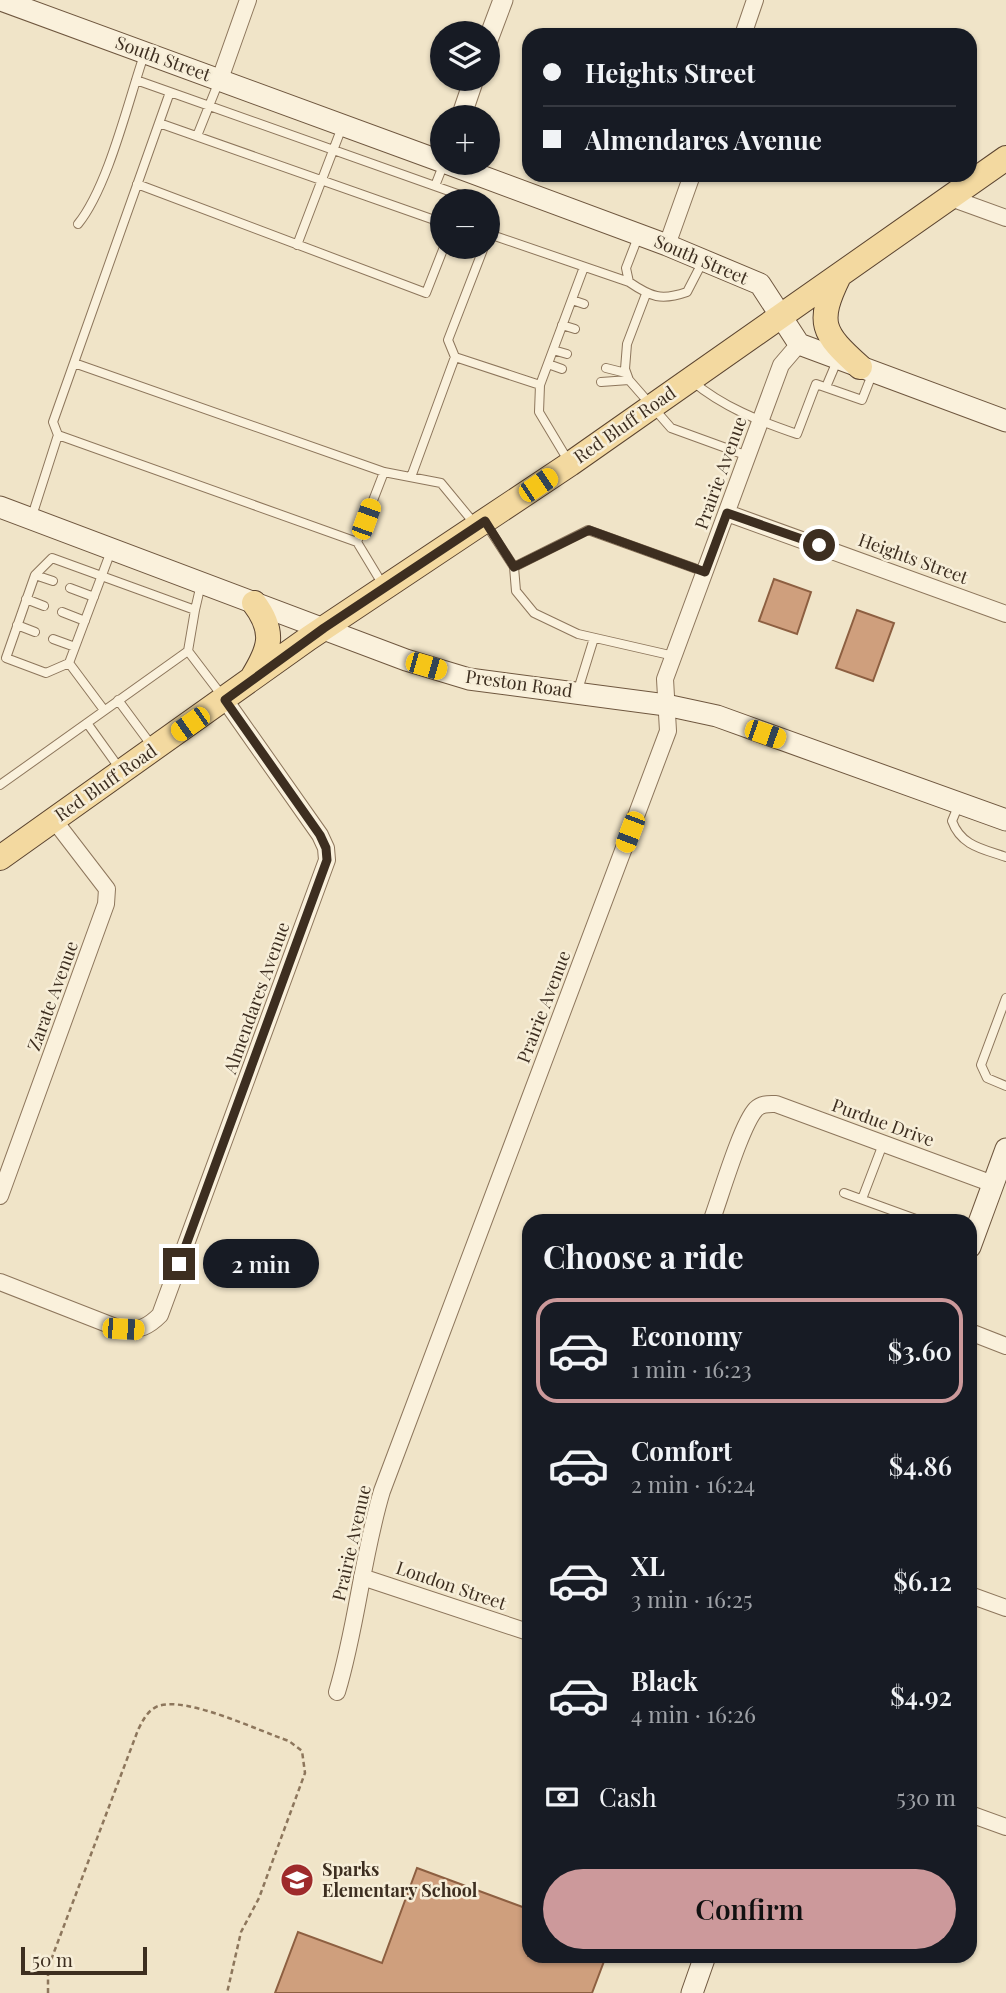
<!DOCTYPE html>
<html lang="en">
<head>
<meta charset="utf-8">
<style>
	body { margin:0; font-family:"Playfair Display",serif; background:#242831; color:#f1f3f6; height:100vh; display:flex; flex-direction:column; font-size:26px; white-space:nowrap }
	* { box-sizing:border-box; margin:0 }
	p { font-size:23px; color:#9ea1a6 }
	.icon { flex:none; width:38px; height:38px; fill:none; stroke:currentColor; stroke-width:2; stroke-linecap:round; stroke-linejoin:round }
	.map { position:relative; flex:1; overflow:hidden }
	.side { position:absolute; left:522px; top:1214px; width:455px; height:749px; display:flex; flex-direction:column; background:#171b24; border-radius:21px; box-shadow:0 2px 5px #0004 }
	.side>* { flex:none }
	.hud { position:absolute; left:522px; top:28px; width:455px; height:154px; border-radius:21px; box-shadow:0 2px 5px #0004; display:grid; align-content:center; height:154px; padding:0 21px; background:#171b24 }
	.fabs { position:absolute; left:430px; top:21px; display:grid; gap:14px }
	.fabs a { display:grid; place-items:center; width:70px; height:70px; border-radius:50%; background:#171b24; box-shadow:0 2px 5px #0004; font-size:35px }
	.scale { position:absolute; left:21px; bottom:18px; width:126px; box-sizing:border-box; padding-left:7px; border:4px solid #3d2e20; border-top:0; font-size:19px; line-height:24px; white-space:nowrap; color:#3d2e20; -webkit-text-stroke:5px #f7eed8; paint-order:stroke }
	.end { position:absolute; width:32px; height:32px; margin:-16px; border:9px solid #3d2e20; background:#fff; box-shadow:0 0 0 4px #fff }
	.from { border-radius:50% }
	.bubble { position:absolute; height:49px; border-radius:24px; background:#171b24; box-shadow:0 2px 5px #0004; font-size:23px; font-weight:600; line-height:49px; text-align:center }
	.car { position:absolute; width:21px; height:42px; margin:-21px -10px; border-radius:9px; box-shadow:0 0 5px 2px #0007; background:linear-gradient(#f5c518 24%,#345 0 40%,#f5c518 0 76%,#345 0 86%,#f5c518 0) }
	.hud b { display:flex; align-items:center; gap:24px; height:66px; font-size:26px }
	.hud b+b { border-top:2px solid #363941 }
	.hud i { width:18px; height:18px; background:#f1f3f6 }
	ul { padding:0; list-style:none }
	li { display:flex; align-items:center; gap:21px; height:105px; margin:0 14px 10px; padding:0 7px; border:4px solid transparent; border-radius:21px }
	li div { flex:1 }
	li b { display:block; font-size:26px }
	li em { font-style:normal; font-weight:600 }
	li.on { border-color:#cc999b }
	li>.icon { width:63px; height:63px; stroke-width:1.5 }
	h2 { padding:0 21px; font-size:32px; line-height:84px }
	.pay { display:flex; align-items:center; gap:18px; height:77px; padding:0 21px; font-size:26px }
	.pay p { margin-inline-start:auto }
	.button { display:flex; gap:14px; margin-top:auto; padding:14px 21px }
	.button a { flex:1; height:80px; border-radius:42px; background:#cc999b; color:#111; font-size:28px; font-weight:600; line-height:80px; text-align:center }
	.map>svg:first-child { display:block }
</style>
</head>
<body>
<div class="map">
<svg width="1006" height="1993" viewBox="0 0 1006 1993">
	<rect width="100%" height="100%" fill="#f0e4c8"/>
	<path fill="#cf9f7d" stroke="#8d5f41" stroke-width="2" d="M774 579 811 592 797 634 759 621Z
		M857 610 894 623 873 681 836 668Z
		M417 1868 528 1909V1956H606L592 1993H275L298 1932 382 1963Z"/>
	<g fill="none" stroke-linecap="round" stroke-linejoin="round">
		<defs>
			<path id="service" d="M136 80 170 92
				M159 123 443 223
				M197 136 219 81
				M137 184 426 293 444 247
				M435 186 444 163
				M78 224C108 187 128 102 144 55
				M488 236 489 234 629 282
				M638 237 626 268 629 282C651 297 661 301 687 292L702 263
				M297 245 342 127
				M646 294 627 344 625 369 629 380 671 428 748 456
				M572 300 584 304
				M562 325 575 329
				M553 350 567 354
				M455 357 448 340 484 247
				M74 363 384 472 441 483 474 523
				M548 364 562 369
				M606 368 626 373
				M692 381C723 407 759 421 797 434L816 384 862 400 873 372
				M601 382 629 380
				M540 385 539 412 569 462
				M826 387 837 361
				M58 435 357 542 384 472
				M411 477 455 357 540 385 584 267
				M32 516 58 435 53 422 170 92 463 196 461 201
				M486 524 514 567 516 591 534 613 578 634 674 656
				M357 542 383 585
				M514 567 588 530 705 572
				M35 575 53 581
				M70 588 94 597
				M26 599 44 606
				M195 610 201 584
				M62 612 85 621
				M17 625 35 632
				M53 639 75 647
				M69 663 46 673 6 658 35 575 52 558 195 610 188 651 223 697
				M577 693 594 638
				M118 700 152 746
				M104 710 69 663 111 551
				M87 723 120 769
				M0 785 188 651
				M959 804 952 821C961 846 983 849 1006 857
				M1006 998 981 1065 987 1078 1006 1086
				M844 1193 924 1222
				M862 1199 883 1144"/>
			<path id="minor" d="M743 35 755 0
				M220 79 248 0
				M948 197 1006 218
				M667 245 692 175
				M727 513 1006 614
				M0 1196 106 904 107 889 54 820
				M711 1222C720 1198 741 1125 756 1109 762 1103 769 1104 776 1104L993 1184
				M0 1282 123 1330C140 1330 148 1327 160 1315L327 860 326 848 320 835 225 700
				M970 1332 1006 1346
				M362 1577 528 1632
				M970 1595 1006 1608
				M337 1692C357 1626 362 1557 382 1491L668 731 665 679 781 365 799 344
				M970 1814 1006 1827"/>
			<path id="tertiary" d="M488 40 503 0
				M461 117 474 79"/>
			<path id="secondary" d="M1 0 443 162
				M446 163 667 245 760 284 799 344 1006 421
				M0 507 406 660 469 679 666 705 717 716 1006 820
				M970 1247 1006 1149
				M692 1993 705 1956"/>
			<path id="primary" d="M839 276C816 323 822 333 860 367
				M252 678C270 649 276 632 254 603
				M0 858 309 638 570 464 1006 158"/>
		</defs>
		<use href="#service" stroke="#8d765c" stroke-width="10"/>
		<use href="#minor" stroke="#8d765c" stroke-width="18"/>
		<use href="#tertiary" stroke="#8d765c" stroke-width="21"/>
		<use href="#secondary" stroke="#6f573f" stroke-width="23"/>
		<use href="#primary" stroke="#5b4430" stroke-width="26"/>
		<path stroke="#8d765c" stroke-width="2.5" stroke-dasharray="5 3.5" stroke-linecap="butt" d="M48 1993V1968L138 1730C143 1720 147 1711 158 1706 187 1696 259 1731 289 1741L302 1751 305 1773 259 1898 241 1932 227 1993"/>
		<use href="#service" stroke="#faf1dc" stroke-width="8"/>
		<use href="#minor" stroke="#faf1dc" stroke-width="16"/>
		<use href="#tertiary" stroke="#faf1dc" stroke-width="19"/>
		<use href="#secondary" stroke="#faf1dc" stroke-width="21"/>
		<use href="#primary" stroke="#f3d9a0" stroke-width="24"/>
	</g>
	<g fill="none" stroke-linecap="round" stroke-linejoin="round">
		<path stroke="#3d2e20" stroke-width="9" d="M179 1264 327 860 326 848 320 835 225 700 324 628 485 521 514 567 589 530 705 572 727 513 819 545"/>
	</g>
	<defs>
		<symbol id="school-disc" viewBox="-11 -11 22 22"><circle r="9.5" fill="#9e2a2b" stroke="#f7eed8"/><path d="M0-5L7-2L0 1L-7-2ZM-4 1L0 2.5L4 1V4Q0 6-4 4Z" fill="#fff"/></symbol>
	</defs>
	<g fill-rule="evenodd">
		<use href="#school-disc" x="278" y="1861" width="38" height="38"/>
	</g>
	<g text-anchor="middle" stroke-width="5" stroke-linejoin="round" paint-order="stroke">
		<g font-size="18" fill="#3d2e20" stroke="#f7eed8">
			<text transform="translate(163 59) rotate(20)" y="6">South Street</text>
			<text transform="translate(701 260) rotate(23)" y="6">South Street</text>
			<text transform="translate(625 425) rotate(-35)" y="6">Red Bluff Road</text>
			<text transform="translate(721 473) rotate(-70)" y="6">Prairie Avenue</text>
			<text transform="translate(913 559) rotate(20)" y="6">Heights Street</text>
			<text transform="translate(519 684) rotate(8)" y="6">Preston Road</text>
			<text transform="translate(106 783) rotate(-35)" y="6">Red Bluff Road</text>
			<text transform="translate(53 996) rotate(-70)" y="6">Zarate Avenue</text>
			<text transform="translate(257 998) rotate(-70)" y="6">Almendares Avenue</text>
			<text transform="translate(544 1007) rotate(-69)" y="6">Prairie Avenue</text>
			<text transform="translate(883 1123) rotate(20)" y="6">Purdue Drive</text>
			<text transform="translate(352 1543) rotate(-77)" y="6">Prairie Avenue</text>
			<text transform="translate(451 1586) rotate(19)" y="6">London Street</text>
		</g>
		<g font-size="18" font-weight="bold" fill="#3d2e20" stroke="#f7eed8" text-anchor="start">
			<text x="322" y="1876">Sparks<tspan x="322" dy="21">Elementary School</tspan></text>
		</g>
	</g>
</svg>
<div class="fabs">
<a><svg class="icon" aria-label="layers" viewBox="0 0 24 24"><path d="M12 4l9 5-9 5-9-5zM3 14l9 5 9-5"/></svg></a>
<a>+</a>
<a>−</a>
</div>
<div class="scale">50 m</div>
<i class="end from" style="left:819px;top:545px"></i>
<i class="end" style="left:179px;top:1264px"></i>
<div class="bubble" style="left:203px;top:1239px;width:116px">2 min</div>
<i class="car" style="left:538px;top:485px;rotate:56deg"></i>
<i class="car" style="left:366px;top:519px;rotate:20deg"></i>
<i class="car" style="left:426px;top:666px;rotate:106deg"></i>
<i class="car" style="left:190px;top:724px;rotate:235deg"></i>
<i class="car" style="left:765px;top:734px;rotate:109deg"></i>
<i class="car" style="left:630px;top:832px;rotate:201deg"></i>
<i class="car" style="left:123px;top:1329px;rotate:93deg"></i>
<div class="hud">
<b><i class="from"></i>Heights Street</b>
<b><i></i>Almendares Avenue</b>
</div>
<section class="side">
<h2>Choose a ride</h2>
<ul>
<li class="on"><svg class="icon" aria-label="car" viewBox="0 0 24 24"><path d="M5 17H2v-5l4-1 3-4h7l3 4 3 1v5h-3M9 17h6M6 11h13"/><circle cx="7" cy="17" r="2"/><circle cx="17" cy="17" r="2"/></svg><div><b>Economy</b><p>1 min · 16:23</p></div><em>$3.60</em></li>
<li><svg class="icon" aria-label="car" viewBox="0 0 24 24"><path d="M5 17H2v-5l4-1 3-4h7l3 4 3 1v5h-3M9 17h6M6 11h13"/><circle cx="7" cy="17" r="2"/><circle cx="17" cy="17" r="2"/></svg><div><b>Comfort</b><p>2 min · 16:24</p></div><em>$4.86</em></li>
<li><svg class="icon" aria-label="car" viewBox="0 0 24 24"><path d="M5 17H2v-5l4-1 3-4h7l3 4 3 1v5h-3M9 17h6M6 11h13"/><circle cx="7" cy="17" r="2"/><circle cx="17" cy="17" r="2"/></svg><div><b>XL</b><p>3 min · 16:25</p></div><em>$6.12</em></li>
<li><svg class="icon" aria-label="car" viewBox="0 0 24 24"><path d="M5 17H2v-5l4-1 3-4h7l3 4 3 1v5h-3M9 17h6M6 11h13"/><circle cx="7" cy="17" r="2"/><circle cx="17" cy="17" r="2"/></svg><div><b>Black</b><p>4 min · 16:26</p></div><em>$4.92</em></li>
</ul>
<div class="pay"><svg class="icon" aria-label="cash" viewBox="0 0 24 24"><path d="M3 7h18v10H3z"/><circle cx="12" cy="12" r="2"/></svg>Cash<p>530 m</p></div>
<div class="button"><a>Confirm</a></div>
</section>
</div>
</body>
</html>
